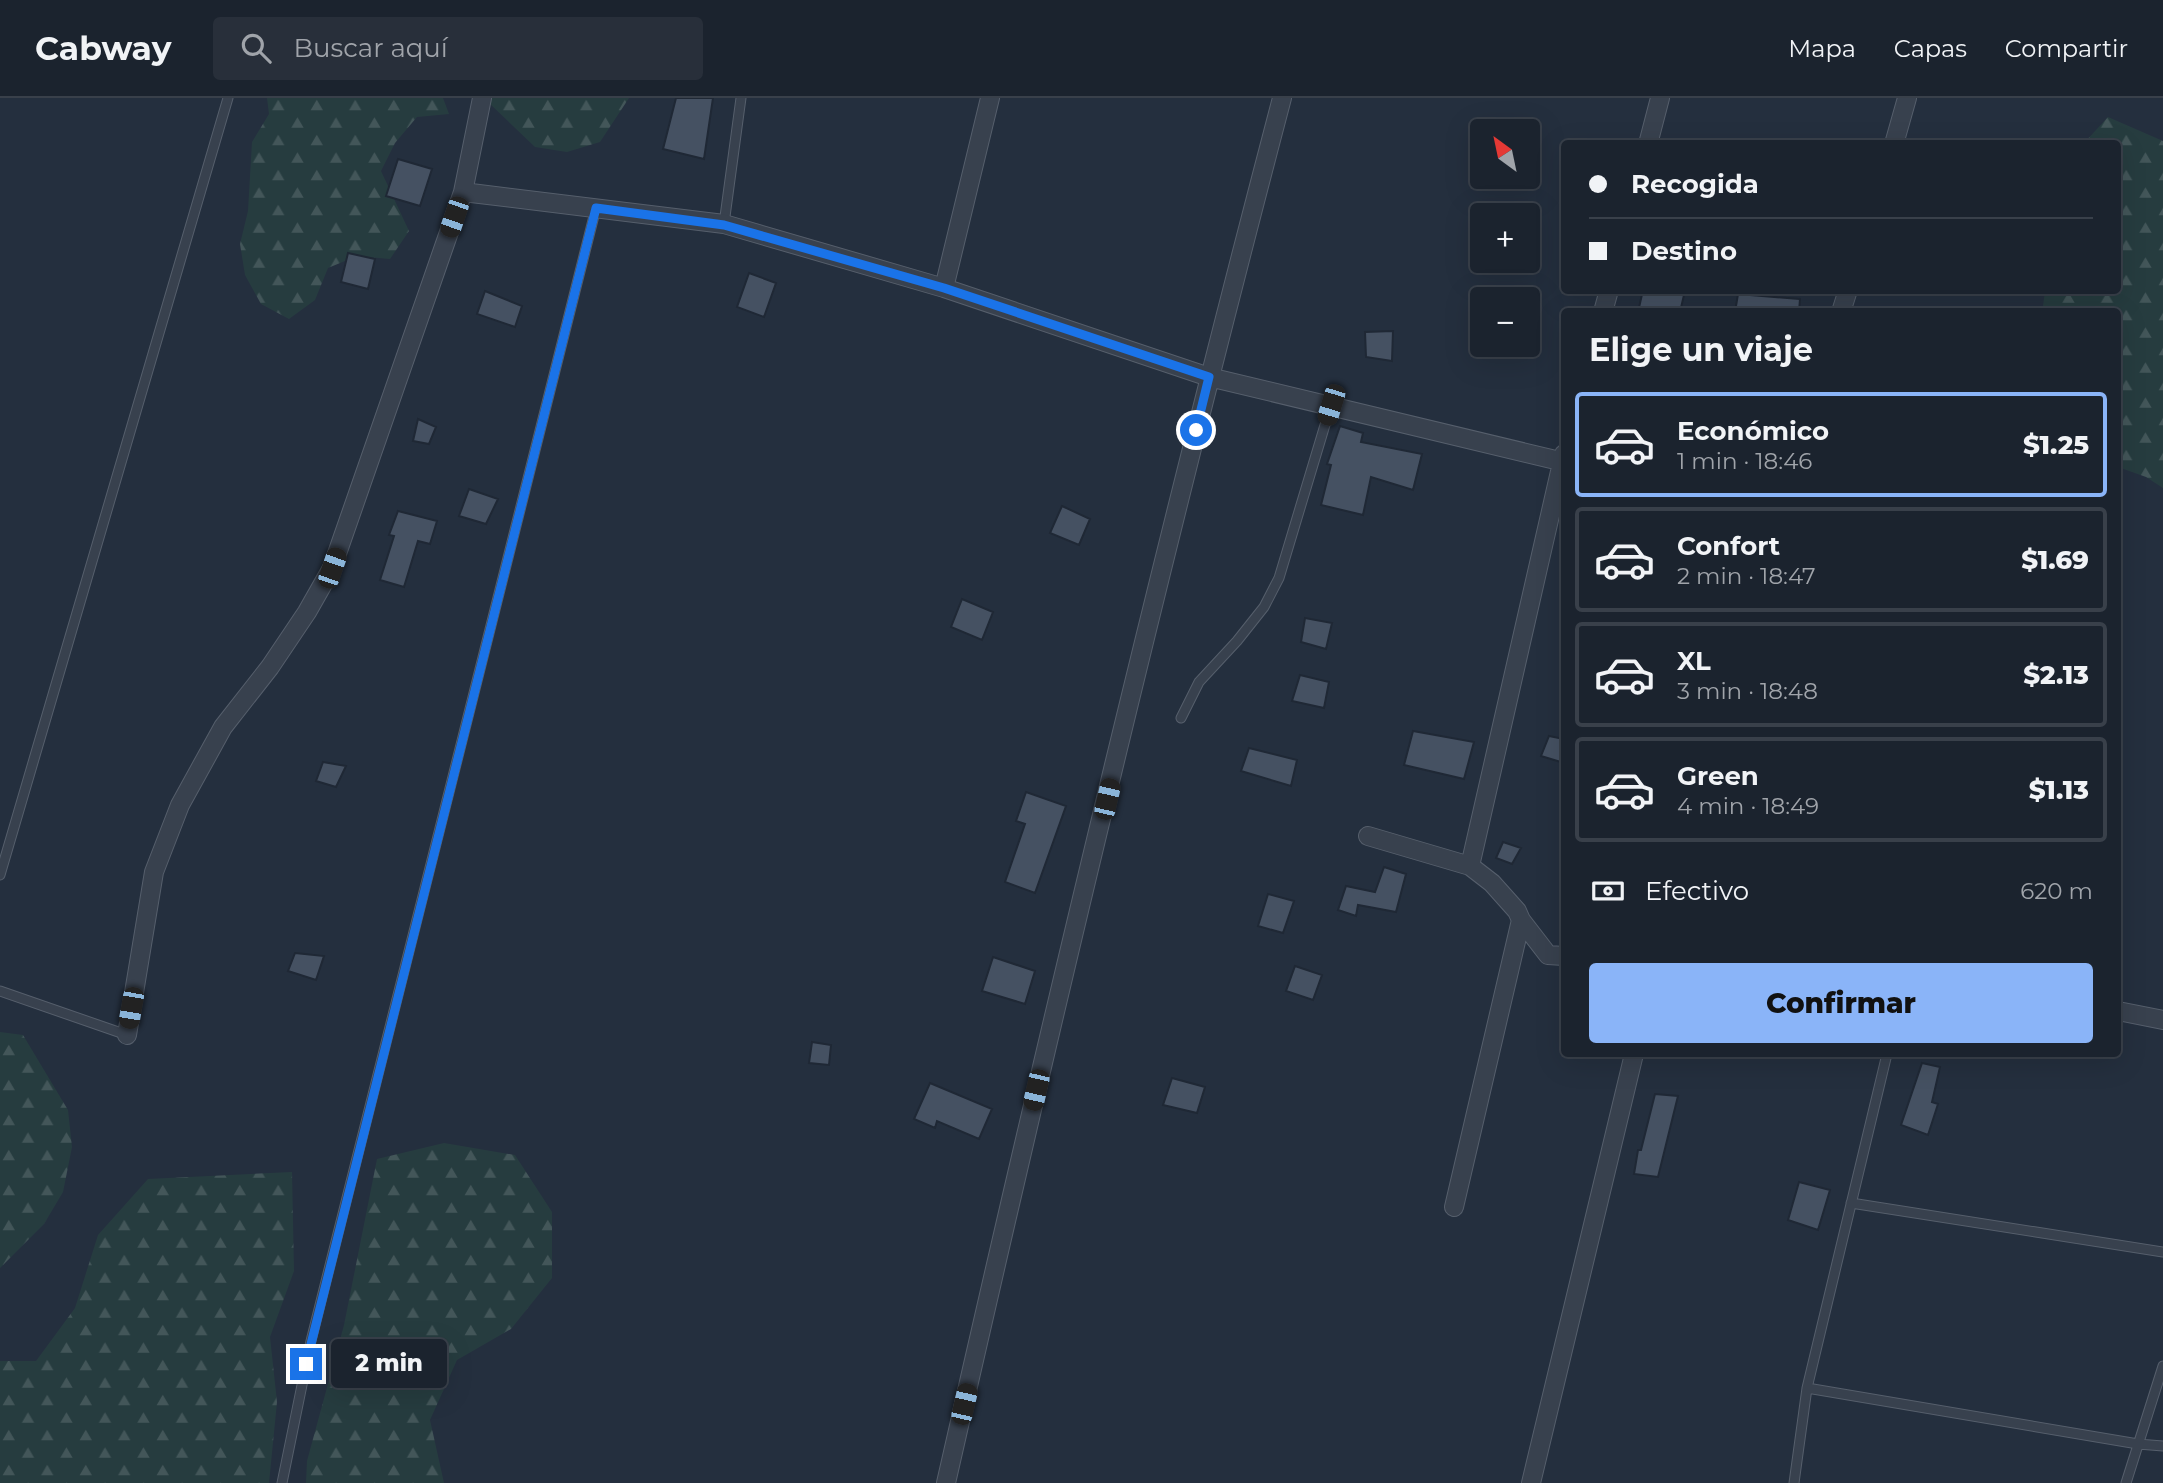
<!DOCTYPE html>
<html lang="es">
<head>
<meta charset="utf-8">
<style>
	body { margin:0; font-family:Montserrat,sans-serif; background:#282f3a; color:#f1f3f6; height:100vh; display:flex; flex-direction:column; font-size:26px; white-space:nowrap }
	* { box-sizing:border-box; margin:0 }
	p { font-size:23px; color:#a0a4aa }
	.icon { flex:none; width:38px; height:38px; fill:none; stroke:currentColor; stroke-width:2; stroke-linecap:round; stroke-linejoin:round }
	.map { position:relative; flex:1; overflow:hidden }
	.sheet { position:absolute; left:1561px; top:210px; width:560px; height:749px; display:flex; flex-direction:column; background:#1b232e; border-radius:7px; box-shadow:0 7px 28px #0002,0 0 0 2px #39404a }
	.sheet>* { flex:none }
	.guide { position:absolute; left:1561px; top:42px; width:560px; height:154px; border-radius:7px; box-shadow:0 7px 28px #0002,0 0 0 2px #39404a; display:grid; align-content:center; height:154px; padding:0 28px; background:#1b232e }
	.needle { width:46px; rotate:327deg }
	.buttons { position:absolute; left:1470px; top:21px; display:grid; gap:14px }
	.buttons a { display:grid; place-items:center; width:70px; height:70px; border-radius:7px; background:#1b232e; box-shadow:0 7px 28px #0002,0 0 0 2px #39404a; font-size:35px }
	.end { position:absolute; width:32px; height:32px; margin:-16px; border:9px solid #1a73e8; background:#fff; box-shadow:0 0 0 4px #fff }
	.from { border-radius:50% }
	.bubble { position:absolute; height:49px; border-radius:7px; background:#1b232e; box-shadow:0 7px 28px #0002,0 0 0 2px #39404a; font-size:23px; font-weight:800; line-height:49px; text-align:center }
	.car { position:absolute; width:21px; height:42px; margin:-21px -10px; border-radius:9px; box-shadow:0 0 5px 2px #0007; background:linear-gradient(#222 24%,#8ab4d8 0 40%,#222 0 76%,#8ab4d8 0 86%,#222 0) }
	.guide b { display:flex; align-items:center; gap:24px; height:66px; font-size:26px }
	.guide b+b { border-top:2px solid #39404a }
	.guide i { width:18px; height:18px; background:#f1f3f6 }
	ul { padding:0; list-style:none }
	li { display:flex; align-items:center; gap:21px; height:105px; margin:0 14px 10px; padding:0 14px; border:4px solid #39404a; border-radius:7px }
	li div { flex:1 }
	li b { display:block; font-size:26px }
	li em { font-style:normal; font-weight:800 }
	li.on { border-color:#8ab4f8 }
	li>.icon { width:63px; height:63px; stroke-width:1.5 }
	h2 { padding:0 28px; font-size:32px; line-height:84px }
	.pay { display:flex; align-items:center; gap:18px; height:77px; padding:0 28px; font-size:26px }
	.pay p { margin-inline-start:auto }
	.action { display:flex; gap:14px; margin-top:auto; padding:14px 28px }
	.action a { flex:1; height:80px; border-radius:7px; background:#8ab4f8; color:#111; font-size:28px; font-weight:800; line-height:80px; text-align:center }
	header { display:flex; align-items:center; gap:42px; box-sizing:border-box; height:98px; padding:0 35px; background:#1b232e; border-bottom:2px solid #39404a }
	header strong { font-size:33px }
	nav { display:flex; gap:38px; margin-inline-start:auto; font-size:24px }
	.search { width:490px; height:63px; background:#282f3a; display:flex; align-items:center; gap:18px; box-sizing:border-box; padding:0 24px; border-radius:7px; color:#a0a4aa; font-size:26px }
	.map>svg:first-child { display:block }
</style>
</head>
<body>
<header>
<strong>Cabway</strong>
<div class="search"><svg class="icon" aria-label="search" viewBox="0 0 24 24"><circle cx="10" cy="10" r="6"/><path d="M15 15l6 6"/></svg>Buscar aquí</div>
<nav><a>Mapa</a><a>Capas</a><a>Compartir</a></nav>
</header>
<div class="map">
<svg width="2163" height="1385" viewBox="0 0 2163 1385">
	<defs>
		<pattern id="forest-firs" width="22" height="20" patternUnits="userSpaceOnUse" patternTransform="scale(1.75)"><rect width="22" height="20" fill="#263c3f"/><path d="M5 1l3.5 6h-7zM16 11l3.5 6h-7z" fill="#435659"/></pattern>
	</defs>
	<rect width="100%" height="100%" fill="#242f3e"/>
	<path fill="url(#forest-firs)" d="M267 0H443L449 16 417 19 395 45 381 73 409 133 390 161 357 158 328 170 315 202 289 221 261 206 245 177 240 146 248 113 252 44 269 16Z
		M488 0H629L600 44 567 54 535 49 488 4Z
		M2108 19 2163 43V390L2146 379 2118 369V214L2039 213 2043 208 2045 193 2118 192V46L2084 45Z
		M0 934 23 937 68 1012 72 1049 63 1094 44 1126 0 1170Z
		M444 1045 515 1057 552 1114V1180L511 1231 457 1262 430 1322 444 1385H306L307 1363 344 1227 377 1061Z
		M292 1074 294 1173 270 1239 277 1304 269 1385H0V1263H36L75 1210 98 1137 148 1081Z"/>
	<path fill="#455162" stroke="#1f2835" stroke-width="2" d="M676 0H713L704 61 663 51Z
		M398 61 432 71 420 108 386 98Z
		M348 155 375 161 368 191 341 184Z
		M749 175 776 185 764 219 737 209Z
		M1643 192H1665L1684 197 1680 214H1638Z
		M485 193 522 208 515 229 477 216Z
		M1738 196 1800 201 1799 214H1735Z
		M1393 233 1392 263 1366 259 1365 234Z
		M418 321 436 329 429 346 413 343Z
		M1340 328 1363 335 1361 344 1422 356 1413 392 1371 379 1363 417 1321 407 1331 367 1327 366Z
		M469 391 498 401 486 426 459 418Z
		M1062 408 1090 421 1079 447 1050 435Z
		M398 413 437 423 430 446 418 443 404 489 380 482 394 438 389 437Z
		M962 501 993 514 982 542 951 529Z
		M1305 520 1332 525 1326 551 1301 544Z
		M1300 577 1329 584 1324 610 1292 603Z
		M1413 633 1474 644 1464 681 1404 667Z
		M1549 638 1564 641V665L1541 658Z
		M1249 650 1297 662 1291 688 1241 673Z
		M323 664 346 668 336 689 316 683Z
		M1026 694 1066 708 1035 795 1005 784 1025 726 1016 723Z
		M1503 744 1521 750 1512 766 1496 760Z
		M1384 769 1406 776 1396 814 1358 807 1356 818 1338 812 1346 788 1375 794Z
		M1268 796 1294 803 1283 835 1258 828Z
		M295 855 324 858 316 882 288 873Z
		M993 859 1035 873 1025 906 982 893Z
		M1295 868 1322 877 1313 902 1286 893Z
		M812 944 831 947 829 967 809 965Z
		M1922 965 1940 969 1932 1004 1938 1006 1928 1037 1901 1027Z
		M1172 980 1205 989 1197 1015 1163 1007Z
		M930 985 992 1011 979 1041 937 1023 935 1030 914 1021Z
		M1655 996 1678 998 1658 1079 1634 1076 1638 1052H1641Z
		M1799 1084 1830 1092 1818 1132 1788 1122Z"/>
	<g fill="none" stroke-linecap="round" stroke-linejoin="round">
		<defs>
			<path id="service" d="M724 126 741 0
				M1181 620 1199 584 1237 543 1264 509 1279 480 1331 307
				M0 777 228 0
				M0 893 127 937
				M1851 1105 2163 1154
				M1807 1290 2138 1346 2163 1348
				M282 1385 311 1243 596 110
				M1794 1385 1807 1290 1887 956
				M2126 1385 2163 1268"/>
			<path id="minor" d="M1648 46 1660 0
				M1894 46 1907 0
				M463 94 724 126 944 190 1209 279 1564 364
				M944 190 990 0
				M1603 214 1609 192
				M1841 214 1848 192
				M1368 738 1470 768 1492 785 1517 813 1521 822 1454 1109
				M1470 768 1564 356
				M1521 822 1548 857 1564 858
				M2118 913 2163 922
				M127 937 154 774 180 707 223 629 270 569 307 514 332 470 463 94 482 0
				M946 1385C1051 922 1161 460 1282 0
				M1531 1385 1634 956"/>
		</defs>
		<use href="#service" stroke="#565f6c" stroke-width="11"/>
		<use href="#minor" stroke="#565f6c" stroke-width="20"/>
		<use href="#service" stroke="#38414e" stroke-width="9"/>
		<use href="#minor" stroke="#38414e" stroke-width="18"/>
	</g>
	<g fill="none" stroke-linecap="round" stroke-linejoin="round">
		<path stroke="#1a73e8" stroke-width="9" d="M306 1266 596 110 724 127 944 190 1209 279 1196 332"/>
	</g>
</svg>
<div class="buttons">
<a><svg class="needle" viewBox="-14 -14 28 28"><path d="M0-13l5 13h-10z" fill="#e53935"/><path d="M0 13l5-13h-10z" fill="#a0a4aa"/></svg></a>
<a>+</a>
<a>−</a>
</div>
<i class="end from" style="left:1196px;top:332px"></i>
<i class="end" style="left:306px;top:1266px"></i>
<div class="bubble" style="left:331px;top:1241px;width:116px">2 min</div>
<i class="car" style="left:454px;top:119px;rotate:199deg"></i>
<i class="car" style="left:1331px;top:307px;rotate:197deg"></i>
<i class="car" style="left:332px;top:470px;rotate:19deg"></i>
<i class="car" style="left:1107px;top:701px;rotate:13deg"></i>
<i class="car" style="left:131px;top:910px;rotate:190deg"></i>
<i class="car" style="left:1036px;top:992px;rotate:193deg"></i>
<i class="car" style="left:964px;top:1306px;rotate:13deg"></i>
<div class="guide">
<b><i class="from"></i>Recogida</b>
<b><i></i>Destino</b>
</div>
<section class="sheet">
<h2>Elige un viaje</h2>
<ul>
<li class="on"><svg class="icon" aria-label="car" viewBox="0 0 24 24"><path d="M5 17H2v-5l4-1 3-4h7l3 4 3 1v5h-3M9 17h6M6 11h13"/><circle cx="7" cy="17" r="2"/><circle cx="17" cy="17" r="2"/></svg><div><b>Económico</b><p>1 min · 18:46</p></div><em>$1.25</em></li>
<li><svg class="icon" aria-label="car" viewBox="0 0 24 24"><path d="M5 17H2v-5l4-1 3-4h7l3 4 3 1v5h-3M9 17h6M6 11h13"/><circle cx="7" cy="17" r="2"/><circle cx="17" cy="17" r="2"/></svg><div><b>Confort</b><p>2 min · 18:47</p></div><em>$1.69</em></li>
<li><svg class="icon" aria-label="car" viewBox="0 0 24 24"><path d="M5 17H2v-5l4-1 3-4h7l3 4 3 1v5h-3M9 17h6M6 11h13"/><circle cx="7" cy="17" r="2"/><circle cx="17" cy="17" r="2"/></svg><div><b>XL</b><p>3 min · 18:48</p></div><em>$2.13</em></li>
<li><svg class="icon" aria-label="car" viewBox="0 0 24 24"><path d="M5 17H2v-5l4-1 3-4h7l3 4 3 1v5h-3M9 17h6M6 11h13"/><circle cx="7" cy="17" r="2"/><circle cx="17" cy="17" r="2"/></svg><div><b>Green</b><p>4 min · 18:49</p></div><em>$1.13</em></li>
</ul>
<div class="pay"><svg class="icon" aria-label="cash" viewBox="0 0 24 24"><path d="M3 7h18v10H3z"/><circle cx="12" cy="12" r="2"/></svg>Efectivo<p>620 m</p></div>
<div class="action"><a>Confirmar</a></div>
</section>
</div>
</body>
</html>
